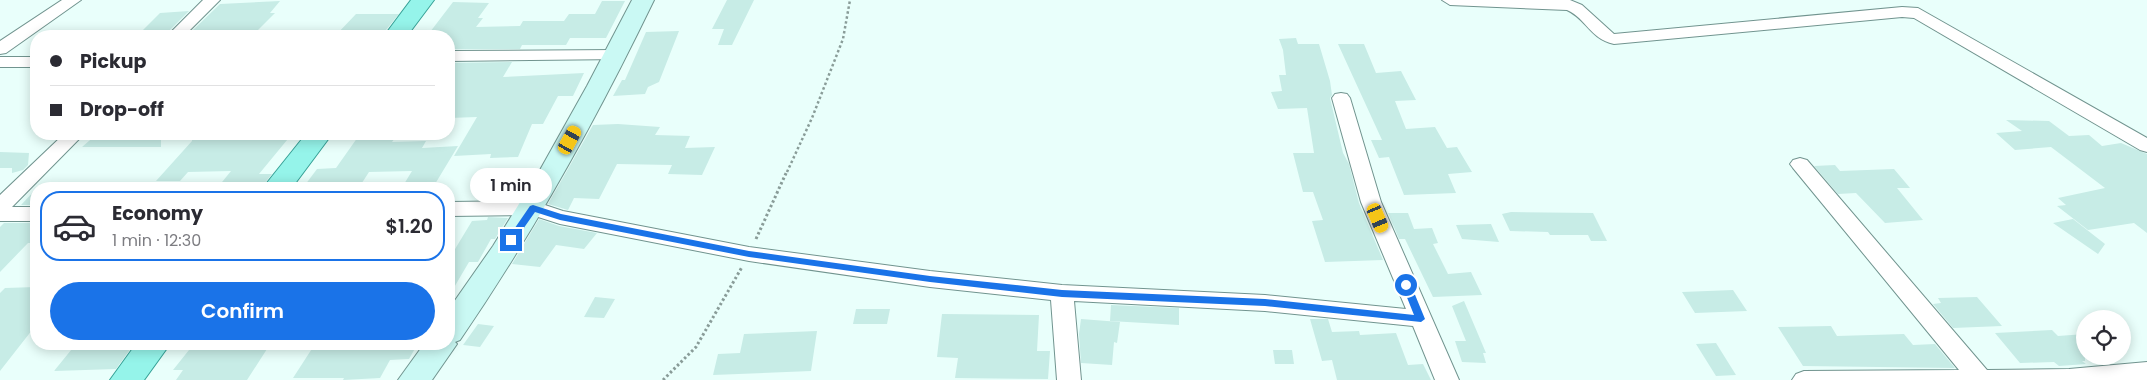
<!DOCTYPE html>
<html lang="en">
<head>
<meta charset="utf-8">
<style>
	body { margin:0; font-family:Poppins,sans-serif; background:#f2f2f3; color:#2b2b33; height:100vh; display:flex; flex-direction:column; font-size:19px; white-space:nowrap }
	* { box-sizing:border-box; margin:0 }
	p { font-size:16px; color:#7c7c81 }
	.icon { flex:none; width:28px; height:28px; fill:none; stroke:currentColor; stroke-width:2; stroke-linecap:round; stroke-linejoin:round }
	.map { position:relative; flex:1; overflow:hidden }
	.side { position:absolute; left:30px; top:182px; width:425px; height:168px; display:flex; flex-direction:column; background:#fff; border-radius:20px; box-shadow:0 2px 12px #0003 }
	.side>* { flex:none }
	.guide { position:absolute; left:30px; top:30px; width:425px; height:110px; border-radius:20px; box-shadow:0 2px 12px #0003; display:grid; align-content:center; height:110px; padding:0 20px; background:#fff }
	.tools { position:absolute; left:2076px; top:310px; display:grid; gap:10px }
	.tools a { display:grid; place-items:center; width:55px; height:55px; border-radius:50%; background:#fff; box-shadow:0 2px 12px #0003; font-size:25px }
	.end { position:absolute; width:22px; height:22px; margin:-11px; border:6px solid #1a73e8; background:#fff; box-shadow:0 0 0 2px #fff }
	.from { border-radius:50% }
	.bubble { position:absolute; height:35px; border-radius:18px; background:#fff; box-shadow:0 2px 12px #0003; font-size:16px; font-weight:600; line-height:35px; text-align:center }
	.car { position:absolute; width:15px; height:30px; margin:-15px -8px; border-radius:6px; box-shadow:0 0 4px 1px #0007; background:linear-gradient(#f5c518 24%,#345 0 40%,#f5c518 0 76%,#345 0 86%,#f5c518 0) }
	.guide b { display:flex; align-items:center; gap:18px; height:48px; font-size:19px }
	.guide b+b { border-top:1px solid #e1e1e2 }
	.guide i { width:12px; height:12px; background:#2b2b33 }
	ul { padding:9px 0 0; list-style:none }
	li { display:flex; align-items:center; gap:15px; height:70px; margin:0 10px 8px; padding:0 10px; border:2px solid transparent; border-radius:20px }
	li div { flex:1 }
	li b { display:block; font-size:19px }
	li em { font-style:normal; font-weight:600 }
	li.on { border-color:#1a73e8 }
	li>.icon { width:45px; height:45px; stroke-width:1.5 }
	.primary-button { display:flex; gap:10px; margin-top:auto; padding:10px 20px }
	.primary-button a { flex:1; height:58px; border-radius:30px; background:#1a73e8; color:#fff; font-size:20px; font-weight:600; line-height:58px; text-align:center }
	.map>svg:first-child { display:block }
</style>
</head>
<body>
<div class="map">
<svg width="2147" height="380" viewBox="0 0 2147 380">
	<rect width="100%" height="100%" fill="#e9fffb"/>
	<path fill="#c7ece6" d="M727 0H754L732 45H718L724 29H712Z
		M280 1 270 13H275L252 36H197L200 32H191L220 4Z
		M602 1H625L606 38H570L566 45H522L520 49H449V36H427L453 2 489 3 478 18H483L476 27 520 26 523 21H564L569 14H595Z
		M189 11 168 32H141L160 13Z
		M356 14H399L381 36H335Z
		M679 31 659 82 648 87 645 94 613 96 622 80H625L646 32Z
		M1296 38 1298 44H1319L1330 81 1332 95 1330 98 1343 153 1349 164 1359 203 1383 260 1325 262 1312 221 1323 220 1313 192H1303L1293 153H1314L1307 108 1278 109 1271 92 1282 91 1279 75H1286L1283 50 1279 39Z
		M1338 44H1364L1376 73 1401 71 1416 100 1395 101 1406 129 1435 127 1447 148 1457 147 1472 172 1448 174 1456 193 1404 195 1389 157 1379 158 1371 140H1382Z
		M512 62 503 77 584 73 573 96H558L543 124H532L518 157 490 158 491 154 454 156 477 117 449 118V63Z
		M2006 120 2049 121 2069 136 2089 135 2102 146 2121 143 2147 154V233L2134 223 2088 230 2057 206 2066 205 2058 198 2105 188 2051 147 2015 150 1996 133 2022 131Z
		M618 124 660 127 655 135 690 136 685 148 715 147 702 175 668 174 672 165 617 164 599 199 574 198 568 210 548 204 593 125Z
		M97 134H161V147H82Z
		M192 134H292L259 174H272L260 189 218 187 231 171 188 172 180 181H156L192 141Z
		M360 134H398L392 142 426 141 422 148 458 146 432 189H401L412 171 369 172 358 189H302L317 169 336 168Z
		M0 152 29 153 28 165 23 170 12 173V168H0Z
		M1835 165 1840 171 1894 169 1910 188H1897L1923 220 1885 223 1856 193 1838 194 1814 166Z
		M36 189V205H21Z
		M1511 212 1593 213 1607 241H1591L1588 235H1550L1548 232 1510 231 1502 214Z
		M1388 213H1408L1414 229 1432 228 1438 243 1433 244 1448 274 1471 272 1482 295 1433 297 1405 239H1399Z
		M488 217 508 218 495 239H491L478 262H469L449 296V259L472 221 487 220Z
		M539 219 559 226 597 233 584 249 556 245 540 267 512 264Z
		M2073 219 2105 244 2098 254 2053 223Z
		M4 223H36V243H28L0 272V227Z
		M1491 224 1499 242 1462 239 1456 225Z
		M36 287V325L0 371V293L5 288Z
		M1733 290 1747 311 1695 313 1682 292Z
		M595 297 615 299 604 318 584 317Z
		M1977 297 2002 326 1953 328 1933 304 1941 303 1938 298Z
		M1464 301 1486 353H1483L1486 363 1462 362 1455 341H1466L1452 306Z
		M1111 305 1179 308V325L1110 321Z
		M856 309H890L887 324H853Z
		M942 314 1039 315 1037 351H1050L1048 379 955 378 958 358 937 357Z
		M1081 319 1120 322 1117 343 1114 342 1112 365 1081 363 1079 334Z
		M1310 319H1328L1332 332 1359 331 1360 335 1396 333 1408 365 1423 364 1431 380H1337L1332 360 1322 361Z
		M478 324 494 326 480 347 463 345Z
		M1831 326 1837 336 1904 334 1913 345 1935 344 1955 368 1803 366 1778 327Z
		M2052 330 2058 336 2085 334V361H2082L2086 364 2059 366 2054 362 2020 363 1995 333Z
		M817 331 811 371 713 375 718 354 740 353 744 334Z
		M1716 343 1736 375 1716 376 1696 344Z
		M76 344H134L116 369 54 371Z
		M315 344H341L339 347 417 345 409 359 390 360 380 378 343 380 344 378H293Z
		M267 349 247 380H176L183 370H173L189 350Z
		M1273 350H1292L1294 364H1275Z"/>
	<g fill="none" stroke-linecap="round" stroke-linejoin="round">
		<defs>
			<path id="street" d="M62 0H81L6 53 0 54V41Z
				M203 0H220L184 36H167Z
				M1442 0H1570L1582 5 1614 34 1902 7 1918 8 2147 138V152L2140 150 1914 18 1902 17 1614 44C1589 38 1587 19 1567 10L1450 5Z
				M617 50 623 51 626 55 623 59 449 61V51Z
				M0 57H36V67H0Z
				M1341 93 1347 94 1350 98 1381 202 1459 380H1435L1413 326 1265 311 1074 301 1081 380H1057L1051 300 930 287 749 261 560 224 532 215 449 216V202L533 201 563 211 749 247 930 271 1062 285 1265 295 1406 309 1361 202 1332 98 1335 94Z
				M64 134H84L12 207H36V221H0V195Z
				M1800 158 1807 160 1987 370 2069 369 2147 362V380H1792L1796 374 1804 371 1959 370 1793 168 1790 164 1793 160Z"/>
			<path id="secondary" d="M632 0H654C597 118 534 232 460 340L455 342 457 344 432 380H398L424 344H449V309L493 246 540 170 587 86Z"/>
			<path id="primary" d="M411 0H434L407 36H384Z
				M306 134H332L291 189H262Z
				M136 344H170L144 380H110Z"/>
		</defs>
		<use href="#street" stroke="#71948f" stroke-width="2"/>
		<use href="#secondary" stroke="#71948f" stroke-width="2"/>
		<use href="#primary" stroke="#36a196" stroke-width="2"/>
		<path stroke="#899c98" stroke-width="2.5" stroke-dasharray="2.5 2.5" stroke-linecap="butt" d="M787 172 812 118 843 39 850 0"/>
		<path stroke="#899c98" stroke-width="3" stroke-dasharray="2.5 2.5" stroke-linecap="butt" d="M756 239 787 171
			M663 380 696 347 742 267"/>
		<use href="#street" fill="#fff" fill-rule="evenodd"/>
		<use href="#secondary" fill="#caf9f4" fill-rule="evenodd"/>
		<use href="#primary" fill="#95f4ea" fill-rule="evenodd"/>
	</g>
	<path fill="#1a73e8" d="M533 205 561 214 749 251 930 276 1062 290 1265 299 1414 315 1402 285 1406 282 1411 285 1425 319 1421 322 1265 306 1062 297 930 282 749 257 560 220 535 212 514 242H508V238L530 206Z"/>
</svg>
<div class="tools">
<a><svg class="icon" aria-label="locate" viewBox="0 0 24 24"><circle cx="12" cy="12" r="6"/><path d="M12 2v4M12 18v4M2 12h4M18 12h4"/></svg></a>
</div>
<i class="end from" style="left:1406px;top:285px"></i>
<i class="end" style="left:511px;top:240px"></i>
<div class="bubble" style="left:470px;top:168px;width:82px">1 min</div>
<i class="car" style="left:570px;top:140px;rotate:29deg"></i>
<i class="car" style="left:1378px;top:218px;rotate:157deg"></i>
<div class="guide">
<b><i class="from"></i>Pickup</b>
<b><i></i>Drop-off</b>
</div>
<section class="side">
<ul>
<li class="on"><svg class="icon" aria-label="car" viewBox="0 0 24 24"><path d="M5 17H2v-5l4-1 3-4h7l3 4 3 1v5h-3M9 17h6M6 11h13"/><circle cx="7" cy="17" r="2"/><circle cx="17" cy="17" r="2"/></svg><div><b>Economy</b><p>1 min · 12:30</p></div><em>$1.20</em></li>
</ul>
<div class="primary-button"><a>Confirm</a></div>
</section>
</div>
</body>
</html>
